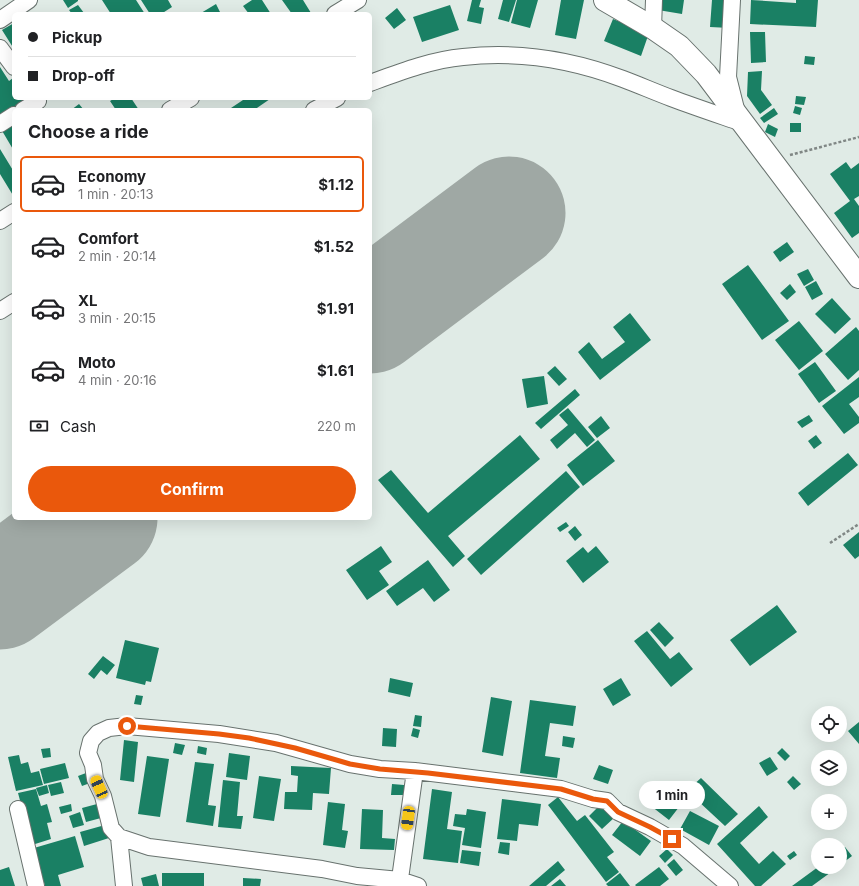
<!DOCTYPE html>
<html lang="en">
<head>
<meta charset="utf-8">
<style>
	body { margin:0; font-family:Inter,sans-serif; background:#f6f6f6; color:#202124; height:100vh; display:flex; flex-direction:column; font-size:15px; white-space:nowrap }
	* { box-sizing:border-box; margin:0 }
	p { font-size:13px; color:#757577 }
	.icon { flex:none; width:22px; height:22px; fill:none; stroke:currentColor; stroke-width:2; stroke-linecap:round; stroke-linejoin:round }
	.map { position:relative; flex:1; overflow:hidden }
	.side { position:absolute; left:12px; top:108px; width:360px; height:412px; display:flex; flex-direction:column; background:#fff; border-radius:6px; box-shadow:0 4px 16px #0002 }
	.side>* { flex:none }
	.guide { position:absolute; left:12px; top:12px; width:360px; height:88px; border-radius:6px; box-shadow:0 4px 16px #0002; display:grid; align-content:center; height:88px; padding:0 16px; background:#fff }
	.tools { position:absolute; left:811px; top:706px; display:grid; gap:8px }
	.tools a { display:grid; place-items:center; width:36px; height:36px; border-radius:50%; background:#fff; box-shadow:0 4px 16px #0002; font-size:20px }
	.end { position:absolute; width:18px; height:18px; margin:-9px; border:5px solid #ea580c; background:#fff; box-shadow:0 0 0 2px #fff }
	.from { border-radius:50% }
	.bubble { position:absolute; height:28px; border-radius:14px; background:#fff; box-shadow:0 4px 16px #0002; font-size:13px; font-weight:700; line-height:28px; text-align:center }
	.car { position:absolute; width:12px; height:24px; margin:-12px -6px; border-radius:5px; box-shadow:0 0 3px 1px #0007; background:linear-gradient(#f5c518 24%,#345 0 40%,#f5c518 0 76%,#345 0 86%,#f5c518 0) }
	.guide b { display:flex; align-items:center; gap:14px; height:38px; font-size:15px }
	.guide b+b { border-top:1px solid #e0e0e0 }
	.guide i { width:10px; height:10px; background:#202124 }
	ul { padding:0; list-style:none }
	li { display:flex; align-items:center; gap:12px; height:56px; margin:0 8px 6px; padding:0 8px; border:2px solid transparent; border-radius:6px }
	li div { flex:1 }
	li b { display:block; font-size:15px }
	li em { font-style:normal; font-weight:700 }
	li.active { border-color:#ea580c }
	li>.icon { width:36px; height:36px; stroke-width:1.5 }
	h2 { padding:0 16px; font-size:18px; line-height:48px }
	.pay { display:flex; align-items:center; gap:10px; height:44px; padding:0 16px; font-size:15px }
	.pay p { margin-inline-start:auto }
	.button { display:flex; gap:8px; margin-top:auto; padding:8px 16px }
	.button a { flex:1; height:46px; border-radius:24px; background:#ea580c; color:#fff; font-size:16px; font-weight:700; line-height:46px; text-align:center }
	.map>svg:first-child { display:block }
</style>
</head>
<body>
<div class="map">
<svg width="859" height="886" viewBox="0 0 859 886">
	<rect width="100%" height="100%" fill="#e0ebe6"/>
	<g fill="none" stroke-linecap="round" stroke-linejoin="round">
		<path stroke="#9fa8a4" stroke-width="113" d="M370 317 509 213
			M0 593 101 518"/>
	</g>
	<path fill="#1a8064" d="M63 0H78V1L68 8Z
		M102 0H136L145 14H111Z
		M141 0H168L172 7 161 14H150Z
		M252 0H262L271 14H249L243 6Z
		M282 0H303L311 13 309 14H292Z
		M472 0H481L479 7 484 8 481 24 467 21Z
		M503 0H516L509 22 498 19Z
		M517 0H538L530 28 511 23Z
		M561 0H584L576 39 555 35Z
		M659 0H684L682 14 658 10Z
		M712 0H731L730 28 710 27Z
		M751 0 796 3V0H818L816 27 750 24Z
		M216 4 221 14H202L201 13Z
		M78 5 84 13 72 14 69 10Z
		M450 5 459 30 422 42 413 17Z
		M397 8 406 20 394 29 385 18Z
		M613 19 649 33 641 56 604 41Z
		M14 23V49L2 30Z
		M750 32H765L766 62 751 63Z
		M805 56 815 57 814 65 804 64Z
		M0 67 9 81 13 78 14 80V98H25L26 100 1 115 0 113Z
		M762 71 761 90 772 105 760 114 747 96 748 72Z
		M796 96 806 97 804 105 795 104Z
		M115 98H131L139 110H116L110 101Z
		M246 98H269L270 99 254 110H228Z
		M79 104 84 110H71Z
		M795 106 802 108 800 115 793 113Z
		M774 108 778 114 764 123 760 118Z
		M14 121V151L1 129Z
		M790 123H801V132H790Z
		M768 124 778 129 775 137 765 132Z
		M0 149 14 172V197L0 174Z
		M846 162 851 169 859 163V196L854 199 859 206V233L852 238 834 213 850 201 830 174Z
		M787 242 794 252 780 262 773 252Z
		M748 265 789 321 762 340 722 284Z
		M808 269 814 280 804 286 797 274Z
		M816 281 823 294 812 300 805 287Z
		M790 284 796 292 787 300 780 293Z
		M832 298 851 319 835 334 815 314Z
		M630 313 651 340 600 380 578 352 589 342 602 359 625 342 613 327Z
		M799 321 823 351 799 370 775 340Z
		M856 327 859 331V370L848 380 825 354Z
		M815 362 836 391 819 403 798 374Z
		M555 366 567 379 559 386 547 373Z
		M544 376 548 404 527 408 522 379Z
		M859 377V397L849 404 859 417V423L844 434 822 406Z
		M575 389 580 395 541 429 535 423Z
		M568 408 595 440 587 447 575 433 557 449 550 440 568 425 559 415Z
		M809 415 813 421 802 428 797 422Z
		M601 416 610 428 597 438 588 427Z
		M520 435 540 459 448 536 465 556 453 567 378 480 391 470 428 513Z
		M816 435 822 443 814 449 808 441Z
		M598 440 615 461 583 486 567 465Z
		M848 453 858 465 808 506 798 493Z
		M566 471 580 487 481 575 467 559Z
		M566 522 569 526 560 532 557 528Z
		M575 526 582 535 575 541 568 532Z
		M859 532V556L855 559 843 545Z
		M381 546 392 562 379 571 389 585 367 600 346 570Z
		M596 546 609 562 583 583 566 561 583 547 588 553Z
		M428 560 450 590 434 602 423 588 397 606 386 591Z
		M777 605 797 632 750 666 730 640Z
		M659 622 674 638 665 647 650 630Z
		M647 631 670 659 679 652 693 669 671 687 634 641Z
		M125 640 159 648 151 682 146 681 145 685 116 678Z
		M103 656 115 665 107 675 101 670 94 679 88 674Z
		M390 678 413 683 410 697 388 692Z
		M621 678 631 695 613 706 603 689Z
		M136 695 143 696 141 705 134 704Z
		M491 697 512 701 503 756 482 752Z
		M530 700 576 706 573 726 550 723 545 756 560 758 557 778 520 773Z
		M415 715 422 716 421 727 413 726Z
		M859 722V744L848 731Z
		M383 728 397 729 396 747 382 746Z
		M413 728 420 730 418 738 411 736Z
		M563 736 575 738 573 748 562 746Z
		M124 740 138 742 134 782 120 780Z
		M175 743 185 745 182 755 173 753Z
		M198 746 207 748 206 755 197 753Z
		M50 748 51 757 43 758 41 749Z
		M782 748 790 756 785 761 777 753Z
		M229 753 250 756 247 780 226 777Z
		M19 755 21 764 28 762 31 773 39 771 43 785 16 791 8 757Z
		M147 756 169 759 160 817 138 814Z
		M770 757 778 769 767 776 759 763Z
		M195 762 214 764 208 805 216 806 213 826 186 822Z
		M65 763 69 778 44 784 40 769Z
		M599 765 613 770 608 784 593 779Z
		M291 766 331 768 329 794 313 793 312 810 284 809 285 792H297L298 776 291 775Z
		M86 773 90 783 82 786 78 776Z
		M259 776 281 779 274 821 253 818Z
		M793 776 801 784 794 790 787 782Z
		M701 778 738 814 725 826 697 800 700 796 691 787Z
		M223 780 240 782 237 816H243L241 829 218 827Z
		M61 782 64 793 51 796 48 785Z
		M392 784 404 785V795H391Z
		M668 784 686 798 669 820 651 806Z
		M47 785 49 793 39 796 36 788Z
		M36 789 41 806 47 804 52 822 47 823 51 839 32 845 18 793Z
		M432 789 452 792 447 829 462 831 458 863 423 859Z
		M558 797 577 821 585 815 614 852 607 857 619 872 606 882 548 805Z
		M502 799 541 804 538 826 519 824 517 841 497 839Z
		M328 802 345 804 342 830 348 831 345 848 323 845Z
		M602 803 615 817 602 829 589 816Z
		M71 804 72 811 61 814 59 807Z
		M97 804 101 818 86 822 82 808Z
		M759 806 768 817 740 843 759 864 773 851 786 864 761 886H755L717 844Z
		M362 809 383 810 382 838 395 839 394 850 360 849Z
		M467 809 486 812 481 848 462 845 465 828 453 826 455 814 466 815Z
		M690 811 719 826 709 845 680 829Z
		M80 812 84 825 73 828 69 816Z
		M623 821 651 841 640 856 612 835Z
		M105 825 109 838 84 846 80 832Z
		M75 836 84 867 58 875 61 886H45L34 848Z
		M500 842 510 843 509 855 498 853Z
		M845 847 852 856 840 865V850Z
		M667 849 673 855 665 863 659 856Z
		M462 850 481 852 479 866 460 863Z
		M794 851 797 855 790 860 787 856Z
		M674 859 683 870 676 876 667 865Z
		M558 861 565 870 546 886H529Z
		M9 867 15 886H0V870Z
		M659 867 669 879 660 886H636L635 885Z
		M818 867H838L812 886H792Z
		M162 873H204V886H162Z
		M620 873 630 886H608L606 884Z
		M156 874 159 886H143L141 878Z
		M243 878 261 879 260 886H243Z
		M560 879 566 886H551Z"/>
	<g fill="none" stroke-linecap="round" stroke-linejoin="round">
		<defs>
			<path id="minor" d="M732 0 728 77 736 109
				M335 14 358 0
				M0 20 29 0
				M653 28 654 0
				M0 48 14 67
				M370 83C400 72 431 60 463 57 517 51 573 60 623 79 639 85 655 92 671 98 695 107 719 115 742 123
				M23 110 38 101
				M170 110 191 98
				M314 110 337 98
				M0 124 14 115
				M0 221 14 212
				M0 311 14 302
				M18 809 36 886
				M119 837 124 886
				M399 886 415 771
				M418 886 400 880 357 876 322 869 149 847 119 837 111 828 103 796 95 779 93 765 88 753 91 741 98 733 109 728 127 726 219 734 276 743 350 764 380 769 415 771 561 789 593 799 607 801 618 812 650 827 683 846 730 886"/>
			<path id="secondary" d="M605 0 653 28 679 46 706 74 859 277"/>
		</defs>
		<use href="#minor" stroke="#68726e" stroke-width="18"/>
		<use href="#secondary" stroke="#68726e" stroke-width="24"/>
		<path stroke="#808785" stroke-width="2.5" stroke-dasharray="3 2" stroke-linecap="butt" d="M790 155 859 137
			M830 543 859 524"/>
		<use href="#minor" stroke="#fff" stroke-width="16"/>
		<use href="#secondary" stroke="#fff" stroke-width="22"/>
	</g>
	<g fill="none" stroke-linecap="round" stroke-linejoin="round">
		<path stroke="#ea580c" stroke-width="5" d="M127 726 219 734 249 738 295 748 350 764 380 769 428 773 561 789 593 799 607 801 618 812 650 827 672 839"/>
	</g>
</svg>
<div class="tools">
<a><svg class="icon" aria-label="locate" viewBox="0 0 24 24"><circle cx="12" cy="12" r="6"/><path d="M12 2v4M12 18v4M2 12h4M18 12h4"/></svg></a>
<a><svg class="icon" aria-label="layers" viewBox="0 0 24 24"><path d="M12 4l9 5-9 5-9-5zM3 14l9 5 9-5"/></svg></a>
<a>+</a>
<a>−</a>
</div>
<i class="end from" style="left:127px;top:726px"></i>
<i class="end" style="left:672px;top:839px"></i>
<div class="bubble" style="left:639px;top:781px;width:66px">1 min</div>
<i class="car" style="left:99px;top:787px;rotate:336deg"></i>
<i class="car" style="left:408px;top:818px;rotate:188deg"></i>
<div class="guide">
<b><i class="from"></i>Pickup</b>
<b><i></i>Drop-off</b>
</div>
<section class="side">
<h2>Choose a ride</h2>
<ul>
<li class="active"><svg class="icon" aria-label="car" viewBox="0 0 24 24"><path d="M5 17H2v-5l4-1 3-4h7l3 4 3 1v5h-3M9 17h6M6 11h13"/><circle cx="7" cy="17" r="2"/><circle cx="17" cy="17" r="2"/></svg><div><b>Economy</b><p>1 min · 20:13</p></div><em>$1.12</em></li>
<li><svg class="icon" aria-label="car" viewBox="0 0 24 24"><path d="M5 17H2v-5l4-1 3-4h7l3 4 3 1v5h-3M9 17h6M6 11h13"/><circle cx="7" cy="17" r="2"/><circle cx="17" cy="17" r="2"/></svg><div><b>Comfort</b><p>2 min · 20:14</p></div><em>$1.52</em></li>
<li><svg class="icon" aria-label="car" viewBox="0 0 24 24"><path d="M5 17H2v-5l4-1 3-4h7l3 4 3 1v5h-3M9 17h6M6 11h13"/><circle cx="7" cy="17" r="2"/><circle cx="17" cy="17" r="2"/></svg><div><b>XL</b><p>3 min · 20:15</p></div><em>$1.91</em></li>
<li><svg class="icon" aria-label="car" viewBox="0 0 24 24"><path d="M5 17H2v-5l4-1 3-4h7l3 4 3 1v5h-3M9 17h6M6 11h13"/><circle cx="7" cy="17" r="2"/><circle cx="17" cy="17" r="2"/></svg><div><b>Moto</b><p>4 min · 20:16</p></div><em>$1.61</em></li>
</ul>
<div class="pay"><svg class="icon" aria-label="cash" viewBox="0 0 24 24"><path d="M3 7h18v10H3z"/><circle cx="12" cy="12" r="2"/></svg>Cash<p>220 m</p></div>
<div class="button"><a>Confirm</a></div>
</section>
</div>
</body>
</html>
